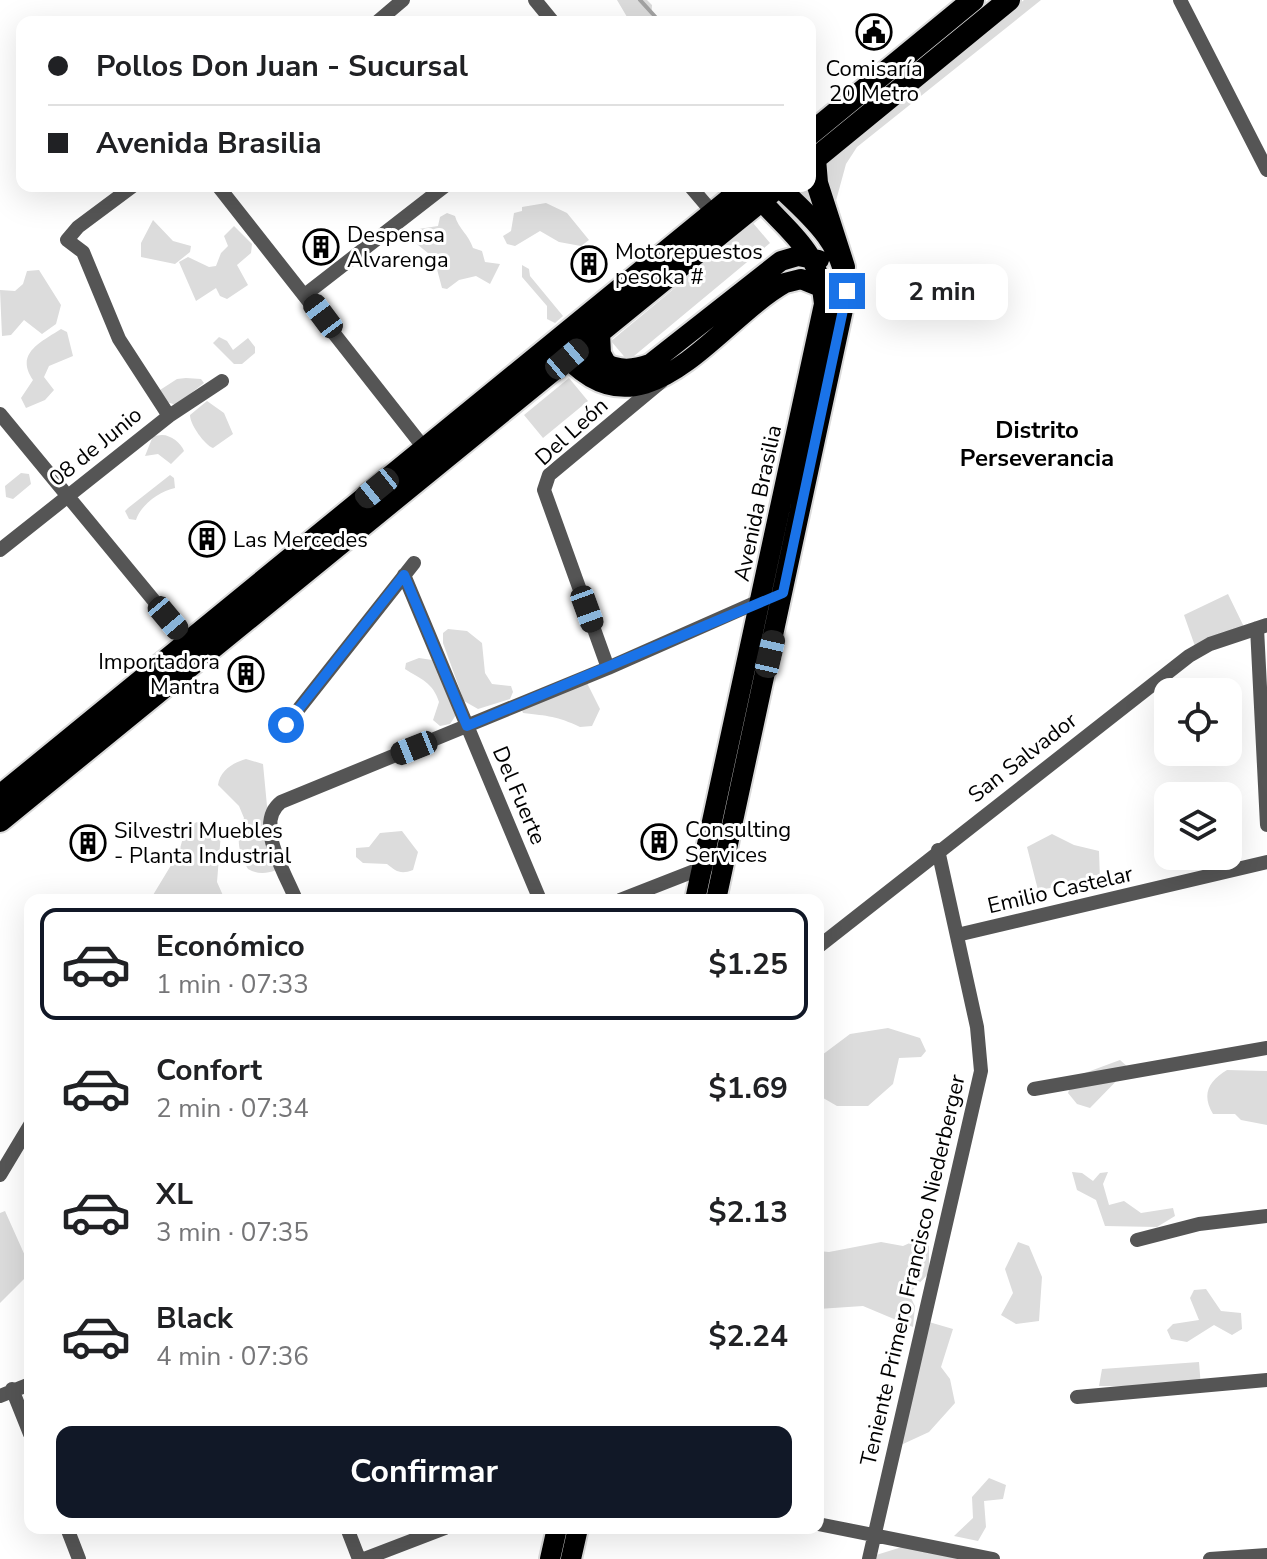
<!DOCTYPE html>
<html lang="es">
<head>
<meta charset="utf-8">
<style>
	body { margin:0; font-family:"Nunito Sans",sans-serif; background:#f2f2f2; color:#202124; height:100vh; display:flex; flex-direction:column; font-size:30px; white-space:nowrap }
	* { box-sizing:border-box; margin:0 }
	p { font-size:26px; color:#757577 }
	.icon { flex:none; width:44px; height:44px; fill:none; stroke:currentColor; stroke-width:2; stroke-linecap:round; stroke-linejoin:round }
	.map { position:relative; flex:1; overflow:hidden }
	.details { position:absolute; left:24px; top:894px; width:800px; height:640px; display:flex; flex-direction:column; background:#fff; border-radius:16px; box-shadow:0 8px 32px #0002 }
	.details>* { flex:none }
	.banner { position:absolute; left:16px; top:16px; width:800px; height:176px; border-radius:16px; box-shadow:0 8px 32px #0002; display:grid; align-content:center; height:176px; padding:0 32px; background:#fff }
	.controls { position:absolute; left:1154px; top:678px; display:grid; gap:16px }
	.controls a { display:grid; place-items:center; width:88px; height:88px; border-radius:16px; background:#fff; box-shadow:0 8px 32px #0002; font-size:40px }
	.end { position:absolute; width:36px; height:36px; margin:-18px; border:10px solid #1a73e8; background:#fff; box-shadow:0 0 0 4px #fff }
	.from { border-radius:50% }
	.bubble { position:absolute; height:56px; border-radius:16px; background:#fff; box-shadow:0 8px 32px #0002; font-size:26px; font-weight:700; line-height:56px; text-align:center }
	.car { position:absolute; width:24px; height:48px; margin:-24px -12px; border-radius:10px; box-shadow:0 0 6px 2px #0007; background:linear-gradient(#222 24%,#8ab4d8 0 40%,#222 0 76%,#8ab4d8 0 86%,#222 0) }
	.banner b { display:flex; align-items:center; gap:28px; height:76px; font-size:30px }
	.banner b+b { border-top:2px solid #e0e0e0 }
	.banner i { width:20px; height:20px; background:#202124 }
	ul { padding:14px 0 0; list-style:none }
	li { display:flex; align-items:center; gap:24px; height:112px; margin:0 16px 12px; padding:0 16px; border:4px solid transparent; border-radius:16px }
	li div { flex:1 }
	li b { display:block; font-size:30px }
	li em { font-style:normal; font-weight:700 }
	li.on { border-color:#111827 }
	li>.icon { width:72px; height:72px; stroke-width:1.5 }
	.cta { display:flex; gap:16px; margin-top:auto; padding:16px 32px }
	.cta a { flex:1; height:92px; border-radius:16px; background:#111827; color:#fff; font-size:32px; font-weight:700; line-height:92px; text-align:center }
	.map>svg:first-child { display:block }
</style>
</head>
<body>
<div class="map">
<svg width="1267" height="1559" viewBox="0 0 1267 1559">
	<rect width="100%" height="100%" fill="#fff"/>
	<path fill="#dcdcdc" d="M617 0H647L652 5 651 22H630Z
		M1024 0H1041L857 147 846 164 834 208 819 209 795 189 796 186H810V174Z
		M546 203 567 213 589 240 581 246 559 242 540 231 515 246 507 244 503 236 511 231 514 213 522 211V207Z
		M447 213 455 216C458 228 469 235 473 248L482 251 485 262 500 264 490 284 476 276 459 280 447 289 442 288 434 258 412 240V230L438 226 440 217Z
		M153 220 173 241 191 246 190 252 175 264 141 257V243Z
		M753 223 770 243 628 361 611 341Z
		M234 226 252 244 251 253 237 265 248 285 227 299 220 296 216 288 196 301 179 262 188 257 209 267 216 266 221 253 228 246 224 236Z
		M522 265 529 269 530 276 563 316 555 323 547 319V306L522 277Z
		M39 270 61 305 56 324 42 334 24 320 11 335 2 336 0 290 15 291 23 284 27 271Z
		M61 329 67 332 73 356 49 366 44 377 54 390 45 400 26 408 21 398 33 380C15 354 39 343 61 329Z
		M219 337 227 341 233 350 248 338 255 347V353L242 364H234L213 343Z
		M186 378 201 379 204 383 176 405 167 402 160 390 177 379Z
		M569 378 588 401 543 438 524 415Z
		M207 401 224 413 233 434 213 448C205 445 190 425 190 415Z
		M162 435C171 435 181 443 184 451L171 464 158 454 145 456 153 436Z
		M21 473 29 474 31 484 13 499 6 497 5 486Z
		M170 475 174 478 175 488C159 491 140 506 136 520L129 519 125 511 128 508Z
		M1228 594 1245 629 1196 649 1184 615Z
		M448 629 467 631 482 643 485 673 492 684 511 686 513 692 510 699 478 709 464 701 443 643V633Z
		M419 658 432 660 456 715 450 724 440 726 433 720 439 702C433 682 420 679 405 669L406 663Z
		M587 683 600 709 592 726 580 727C557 716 548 716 523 713L522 710Z
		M246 759 263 764 267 806 278 823 277 848 289 852 287 864C276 872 261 877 248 869 237 851 236 836 244 818L239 806 218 785C220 771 232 763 246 759Z
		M197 822 221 833 217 882 225 900H150L179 852 186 827Z
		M402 831 418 852 413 870C400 875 396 871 387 864L363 863 356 857V848L369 847 380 833Z
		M1052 834 1074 845 1099 851 1100 880 1038 890 1027 847Z
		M888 1028 920 1038 926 1051 921 1057 899 1058 893 1084 868 1106H837L818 1095V1058L850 1034Z
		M1120 1060 1129 1068 1090 1108 1077 1104 1068 1093 1074 1077Z
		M1227 1070 1267 1071V1125L1241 1120 1235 1114H1213C1201 1094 1209 1081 1227 1070Z
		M1072 1172 1082 1173 1093 1181 1100 1173 1108 1172 1103 1184 1109 1205 1124 1201 1141 1213 1173 1208 1175 1216 1157 1227 1105 1226 1096 1200 1077 1190Z
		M5 1211 26 1258V1277L0 1303V1213Z
		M923 1237 929 1239V1273L909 1294 915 1306 913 1327 863 1306 818 1309V1251L829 1252 881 1242 903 1246Z
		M1018 1242 1029 1246 1042 1277 1039 1321 1016 1324 1001 1315 1013 1293 1005 1269Z
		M1206 1289 1221 1311 1241 1313 1242 1329 1232 1335 1214 1325 1187 1342 1171 1339 1167 1330 1173 1324 1199 1320 1190 1298 1194 1290Z
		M929 1322 953 1329 941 1367 950 1379 955 1403 929 1432 890 1450Z
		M1199 1362 1201 1387 1099 1386 1102 1369Z
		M989 1478 1006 1485 1003 1499 984 1501 986 1527 978 1541 954 1536 973 1518 972 1497Z
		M918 1542 979 1559H872L873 1556Z"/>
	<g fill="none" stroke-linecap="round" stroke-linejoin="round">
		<path stroke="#a3a3a3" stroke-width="4" d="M640 0 660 22"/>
		<defs>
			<path id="primary" d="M557 346C640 452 714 323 785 283L801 279 823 288
				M593 356C612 370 628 372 650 364L781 261 798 256 819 260
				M695 900 824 304C820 246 784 230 751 189
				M716 900 847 291C843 243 811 217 778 186
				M550 1559 557 1528
				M571 1559 578 1528"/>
			<path id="trunk" d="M810 134 973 0
				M815 159 817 183 844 267
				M810 163 1009 0
				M599 333 600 354 606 365
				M0 796 746 186
				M0 821 779 186"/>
		</defs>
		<use href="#primary" stroke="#dbdbdb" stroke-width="24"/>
		<use href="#trunk" stroke="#dbdbdb" stroke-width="26"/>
		<path stroke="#555" stroke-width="14" d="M535 0 553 22
			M1180 0 1267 170
			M377 22 403 0
			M133 186 78 227 67 240 83 252 119 339 169 416
			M218 186 428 453
			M690 186 713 213
			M306 294 445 186
			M0 414 193 648
			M0 550 169 416 222 381
			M404 575 540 900
			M1257 628 1267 825
			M608 668 544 490 549 475 662 381
			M286 725 414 563
			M296 900C286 874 253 824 281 802L608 668 764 599
			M620 900 707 866
			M957 935 1267 862
			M818 947 1189 656 1210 644 1267 625
			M1034 1089 1267 1048
			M0 1175 30 1125
			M1137 1240 1199 1224 1267 1216
			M12 1389 30 1434
			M0 1396 30 1384
			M1077 1397 1267 1380
			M818 1524 993 1559
			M67 1528 79 1559
			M347 1528 359 1559
			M364 1559 445 1528
			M869 1559 981 1071 977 1027 938 850
			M1210 1559 1267 1555"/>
		<use href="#primary" stroke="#000" stroke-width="20"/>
		<use href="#trunk" stroke="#000" stroke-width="22"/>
	</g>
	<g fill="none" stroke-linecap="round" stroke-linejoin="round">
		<path stroke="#1a73e8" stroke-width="10" d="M286 725 404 575 467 726 783 593 847 291"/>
	</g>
	<defs>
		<symbol id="civic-ring" viewBox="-11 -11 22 22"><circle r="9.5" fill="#fff" stroke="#000" stroke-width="1.5"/><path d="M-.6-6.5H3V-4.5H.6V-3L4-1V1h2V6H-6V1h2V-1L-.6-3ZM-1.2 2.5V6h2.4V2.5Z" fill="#000"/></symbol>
		<symbol id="building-ring" viewBox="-11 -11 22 22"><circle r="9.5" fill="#fff" stroke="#000" stroke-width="1.5"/><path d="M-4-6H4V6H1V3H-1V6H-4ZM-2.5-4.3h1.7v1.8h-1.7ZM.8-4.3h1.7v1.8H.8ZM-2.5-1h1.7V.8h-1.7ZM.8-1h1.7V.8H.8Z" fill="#000"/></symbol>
	</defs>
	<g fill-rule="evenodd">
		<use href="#civic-ring" x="854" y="12" width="40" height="40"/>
		<use href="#building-ring" x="301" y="227" width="40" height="40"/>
		<use href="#building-ring" x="569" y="244" width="40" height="40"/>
		<use href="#building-ring" x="187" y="519" width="40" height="40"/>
		<use href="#building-ring" x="226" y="654" width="40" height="40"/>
		<use href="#building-ring" x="639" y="822" width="40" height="40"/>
		<use href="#building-ring" x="68" y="823" width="40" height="40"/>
	</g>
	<g text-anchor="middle" stroke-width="6" stroke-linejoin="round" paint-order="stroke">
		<g font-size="22" fill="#000" stroke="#fff" text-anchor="start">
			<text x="874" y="76" text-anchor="middle">Comisaría<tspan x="874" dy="25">20 Metro</tspan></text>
			<text x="347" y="242">Despensa<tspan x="347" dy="25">Alvarenga</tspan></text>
			<text x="615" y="259">Motorepuestos<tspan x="615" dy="25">pesoka #</tspan></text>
			<text x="233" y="547">Las Mercedes</text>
			<text x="220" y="669" text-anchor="end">Importadora<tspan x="220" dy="25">Mantra</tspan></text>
			<text x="685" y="837">Consulting<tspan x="685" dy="25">Services</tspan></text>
			<text x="114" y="838">Silvestri Muebles<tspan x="114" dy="25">- Planta Industrial</tspan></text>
		</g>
		<g font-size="22" fill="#000" stroke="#fff">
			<text transform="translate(571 431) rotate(-42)" y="8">Del León</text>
			<text transform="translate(95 446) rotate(-39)" y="8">08 de Junio</text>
			<text transform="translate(757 503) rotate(-78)" y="8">Avenida Brasilia</text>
			<text transform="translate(1022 757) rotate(-38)" y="8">San Salvador</text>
			<text transform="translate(520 795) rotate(67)" y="8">Del Fuerte</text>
			<text transform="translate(1060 889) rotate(-13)" y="8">Emilio Castelar</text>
			<text transform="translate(912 1270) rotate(-77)" y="8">Teniente Primero Francisco Niederberger</text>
		</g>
		<g font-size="24" font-weight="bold" fill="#000" stroke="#fff">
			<text x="1037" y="438">Distrito<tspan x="1037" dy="28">Perseverancia</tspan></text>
		</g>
	</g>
</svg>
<div class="controls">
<a><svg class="icon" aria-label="locate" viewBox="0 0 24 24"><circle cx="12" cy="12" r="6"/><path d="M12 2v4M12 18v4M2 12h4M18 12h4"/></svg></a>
<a><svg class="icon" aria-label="layers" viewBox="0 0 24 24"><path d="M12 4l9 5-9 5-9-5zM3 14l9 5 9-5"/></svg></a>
</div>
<i class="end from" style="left:286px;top:725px"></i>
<i class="end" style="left:847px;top:291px"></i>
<div class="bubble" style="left:876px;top:264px;width:132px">2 min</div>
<i class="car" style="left:323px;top:316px;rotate:323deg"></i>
<i class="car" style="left:567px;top:359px;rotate:50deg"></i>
<i class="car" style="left:377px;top:488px;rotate:231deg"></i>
<i class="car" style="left:587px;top:609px;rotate:160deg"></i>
<i class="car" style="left:168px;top:618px;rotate:140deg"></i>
<i class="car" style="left:770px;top:654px;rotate:13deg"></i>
<i class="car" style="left:414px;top:748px;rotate:248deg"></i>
<div class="banner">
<b><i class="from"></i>Pollos Don Juan - Sucursal</b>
<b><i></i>Avenida Brasilia</b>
</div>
<section class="details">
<ul>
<li class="on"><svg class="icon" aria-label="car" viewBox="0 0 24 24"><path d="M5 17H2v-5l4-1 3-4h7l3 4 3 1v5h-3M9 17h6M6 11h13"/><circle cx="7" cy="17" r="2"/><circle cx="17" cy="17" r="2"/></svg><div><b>Económico</b><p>1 min · 07:33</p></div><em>$1.25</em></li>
<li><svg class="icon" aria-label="car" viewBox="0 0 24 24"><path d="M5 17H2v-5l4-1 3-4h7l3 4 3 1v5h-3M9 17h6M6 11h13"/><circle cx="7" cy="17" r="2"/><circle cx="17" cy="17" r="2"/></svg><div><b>Confort</b><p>2 min · 07:34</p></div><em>$1.69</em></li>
<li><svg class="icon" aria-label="car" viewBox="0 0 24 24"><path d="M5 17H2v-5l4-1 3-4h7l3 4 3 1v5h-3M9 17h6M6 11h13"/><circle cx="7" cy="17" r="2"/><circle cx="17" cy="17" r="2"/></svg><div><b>XL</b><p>3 min · 07:35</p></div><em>$2.13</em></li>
<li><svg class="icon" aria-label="car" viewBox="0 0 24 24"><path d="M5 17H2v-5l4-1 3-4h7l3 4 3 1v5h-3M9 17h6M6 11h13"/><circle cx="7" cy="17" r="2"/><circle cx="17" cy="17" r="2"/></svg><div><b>Black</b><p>4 min · 07:36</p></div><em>$2.24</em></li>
</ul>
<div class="cta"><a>Confirmar</a></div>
</section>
</div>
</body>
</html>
